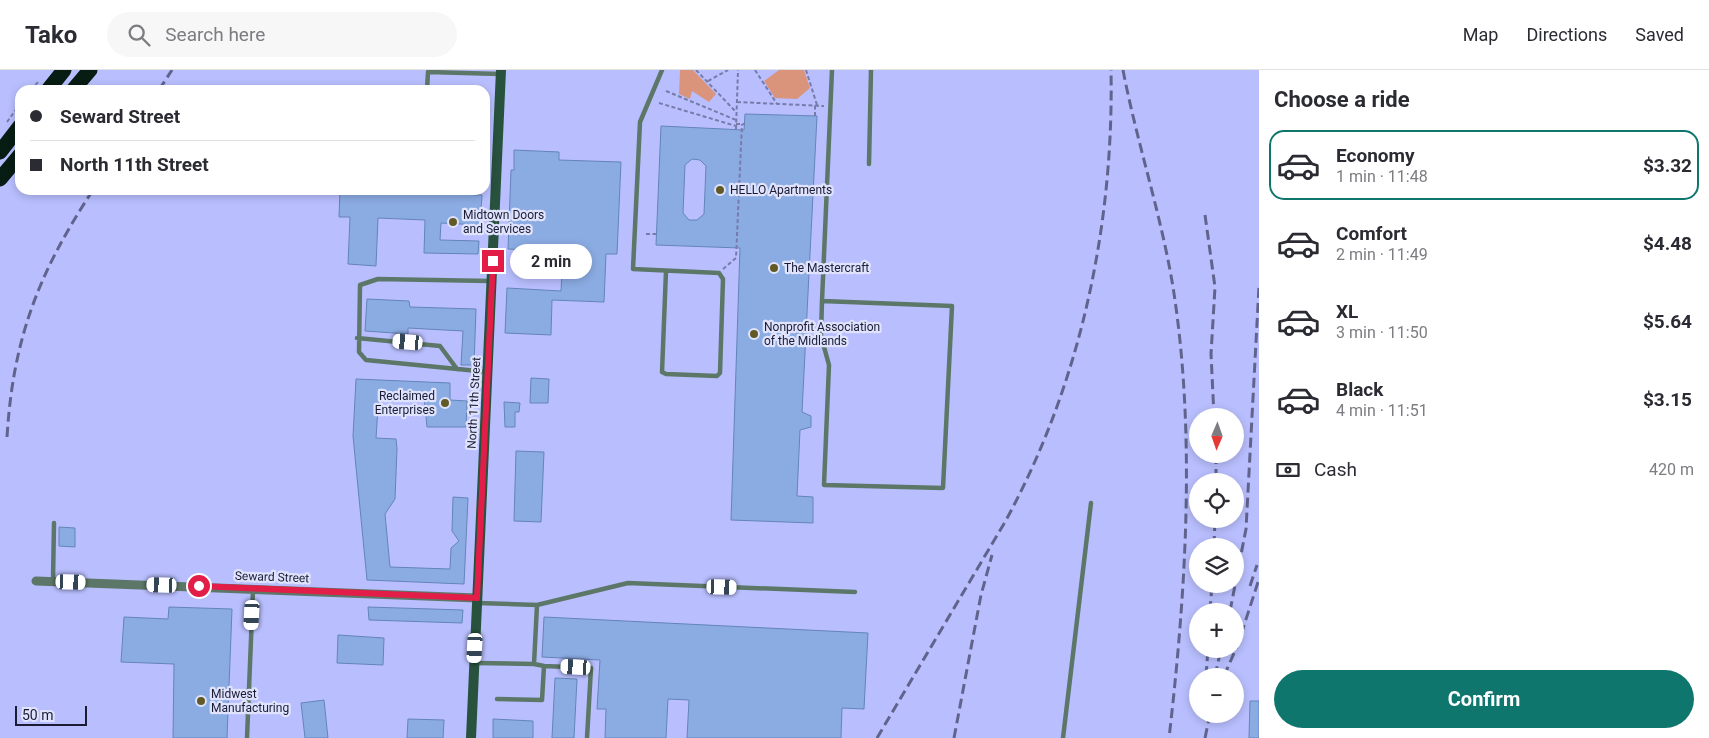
<!DOCTYPE html>
<html lang="en">
<head>
<meta charset="utf-8">
<style>
	body { margin:0; font-family:Roboto,sans-serif; background:#f7f7f7; color:#2b2b33; height:100vh; display:flex; flex-direction:column; font-size:19px; white-space:nowrap }
	* { box-sizing:border-box; margin:0 }
	p { font-size:16px; color:#7c7c81 }
	.icon { flex:none; width:28px; height:28px; fill:none; stroke:currentColor; stroke-width:2; stroke-linecap:round; stroke-linejoin:round }
	.map { position:relative; flex:1; overflow:hidden }
	.side { display:flex; flex-direction:column; background:#fff; width:450px }
	.side>* { flex:none }
	.top-card { position:absolute; left:15px; top:15px; width:475px; height:110px; border-radius:15px; box-shadow:0 2px 8px #0003; display:grid; align-content:center; height:110px; padding:0 15px; background:#fff }
	.needle { width:32px; rotate:182deg }
	.controls { position:absolute; left:1189px; top:338px; display:grid; gap:10px }
	.controls a { display:grid; place-items:center; width:55px; height:55px; border-radius:50%; background:#fff; box-shadow:0 2px 8px #0003; font-size:25px }
	.scale { position:absolute; left:15px; bottom:12px; width:72px; box-sizing:border-box; padding-left:5px; border:2px solid #1a1c33; border-top:0; font-size:14px; line-height:18px; white-space:nowrap; color:#1a1c33; -webkit-text-stroke:4px #e0e3fd; paint-order:stroke }
	.end { position:absolute; width:22px; height:22px; margin:-11px; border:6px solid #e11d48; background:#fff; box-shadow:0 0 0 2px #fff }
	.from { border-radius:50% }
	.bubble { position:absolute; height:35px; border-radius:18px; background:#fff; box-shadow:0 2px 8px #0003; font-size:16px; font-weight:700; line-height:35px; text-align:center }
	.car { position:absolute; width:15px; height:30px; margin:-15px -8px; border-radius:6px; box-shadow:0 0 4px 1px #0007; background:linear-gradient(#fff 24%,#345 0 40%,#fff 0 76%,#345 0 86%,#fff 0) }
	.top-card b { display:flex; align-items:center; gap:18px; height:48px; font-size:19px }
	.top-card b+b { border-top:1px solid #e1e1e2 }
	.top-card i { width:12px; height:12px; background:#2b2b33 }
	ul { padding:0; list-style:none }
	li { display:flex; align-items:center; gap:15px; height:70px; margin:0 10px 8px; padding:0 5px; border:2px solid transparent; border-radius:15px }
	li div { flex:1 }
	li b { display:block; font-size:19px }
	li em { font-style:normal; font-weight:700 }
	li.on { border-color:#0f766e }
	li>.icon { width:45px; height:45px; stroke-width:1.5 }
	h2 { padding:0 15px; font-size:22px; line-height:60px }
	.pay { display:flex; align-items:center; gap:12px; height:55px; padding:0 15px; font-size:19px }
	.pay p { margin-inline-start:auto }
	.cta { display:flex; gap:10px; margin-top:auto; padding:10px 15px }
	.cta a { flex:1; height:58px; border-radius:30px; background:#0f766e; color:#fff; font-size:20px; font-weight:700; line-height:58px; text-align:center }
	header { display:flex; align-items:center; gap:30px; box-sizing:border-box; height:70px; padding:0 25px; background:#fff; border-bottom:1px solid #e1e1e2 }
	header strong { font-size:24px }
	nav { display:flex; gap:28px; margin-inline-start:auto; font-size:18px }
	.search { width:350px; height:45px; background:#f7f7f7; display:flex; align-items:center; gap:12px; box-sizing:border-box; padding:0 18px; border-radius:28px; color:#7c7c81; font-size:19px }
	main { display:flex; flex:1; min-height:0 }
	.map>svg:first-child { display:block }
</style>
</head>
<body>
<header>
<strong>Tako</strong>
<div class="search"><svg class="icon" aria-label="search" viewBox="0 0 24 24"><circle cx="10" cy="10" r="6"/><path d="M15 15l6 6"/></svg>Search here</div>
<nav><a>Map</a><a>Directions</a><a>Saved</a></nav>
</header>
<main>
<div class="map">
<svg width="1259" height="668" viewBox="0 0 1259 668">
	<rect width="100%" height="100%" fill="#b9bffe"/>
	<path fill="#da947c" d="M680 0H693L716 24 709 32 692 21 690 29 679 24Z
		M779 0H804L810 18 797 29 775 28 764 11Z"/>
	<path fill="#8bace3" stroke="#6484b9" fill-rule="evenodd" d="M745 44 817 46 802 342 811 346V357L800 360 797 426 813 427V453L731 450 740 178 656 175 661 56 744 60ZM692 89 700 90 706 96 704 144 697 150H689L683 143 685 95Z
		M514 80 559 82V90L621 92 617 184H606L604 232 552 230 551 265 505 263 507 218 561 221 563 182 508 179 511 100H514Z
		M340 120H473V125H482L480 155 441 153 440 170 479 171 478 184 424 183 425 150 378 148 376 196 348 194 350 147H339Z
		M367 229 409 231 410 237 476 239 474 295H461L463 261 408 258V264L365 261Z
		M531 308 549 309 548 333H530Z
		M356 309 450 313V330L467 331 466 357H427L424 326 379 323 376 368 396 369 397 379 395 429 385 444 390 497 450 499 451 478 459 471 452 461 453 427 468 428 464 514 367 510 353 366Z
		M504 332 520 333 519 342H515V357H505Z
		M516 381 544 382 541 452 514 451Z
		M59 457 75 458V477L59 476Z
		M169 537 232 539 227 668H173L174 594 121 592 124 547 168 549Z
		M368 537 463 540 462 553 369 550Z
		M544 547 868 563 864 639 842 638 841 668H687L689 630 668 629 666 668H605L606 639H597L600 590 542 587Z
		M338 565 384 568 383 595 337 593Z
		M555 608 577 609 574 668H552Z
		M324 630 328 668H305L301 633Z
		M1250 631H1259V668H1249Z
		M408 649 444 650 443 668H407Z
		M493 649 533 651V668H493Z"/>
	<g fill="none" stroke-linecap="round" stroke-linejoin="round">
		<path stroke="#777ba9" stroke-width="2" stroke-dasharray="4 2.5" stroke-linecap="butt" d="M696 0 736 42
			M755 0 777 34
			M806 0 817 35
			M708 11 728 0
			M31 20 38 12
			M666 21 736 50
			M737 32 824 36
			M659 33 736 56
			M815 46V35
			M7 52 20 34
			M736 54H745
			M736 59 738 0
			M646 164H656
			M723 199 736 188 742 54"/>
		<path stroke="#5c7768" stroke-width="4.5" d="M662 0 640 52 633 199 719 203 723 209 720 303 717 306 666 304 662 302 666 201
			M427 20 428 2 500 4
			M869 94 871 0
			M822 231 952 236 943 418 824 415 829 295 821 266 822 231 832 0
			M357 268 440 276 457 299
			M488 302 366 290 359 282 360 215 378 209 490 211
			M53 511 54 453
			M537 535 628 513 855 522
			M475 593 534 594 537 535 478 533
			M544 596 591 598 587 668
			M497 629 542 630 544 596 534 594
			M247 668 253 520
			M1063 668 1091 433"/>
		<path stroke="#5c7768" stroke-width="9" d="M36 511 477 528"/>
		<path stroke="#28523d" stroke-width="10" d="M471 668 501 0"/>
		<path stroke="#071c12" stroke-width="15" d="M48 20 64 0
			M73 20 90 0
			M0 82 20 56
			M0 109 20 85"/>
		<path stroke="#60648d" stroke-width="3" stroke-dasharray="10 5" stroke-linecap="butt" d="M1123 0C1137 73 1161 144 1173 217 1196 363 1186 522 1169 668
			M159 20 172 0
			M1205 145 1215 217 1211 284 1214 346
			M7 367C13 268 39 202 93 120
			M1216 384V411
			M1214 476 1215 449
			M1250 516 1257 495
			M1210 541 1212 514
			M1230 541 1246 459 1259 216
			M1206 606 1208 579
			M1215 606 1221 579
			M1224 606 1238 574 1259 509
			M877 668 1005 452C1080 315 1114 157 1111 0
			M954 668 981 525 992 485
			M1205 668 1210 644"/>
	</g>
	<g fill="none" stroke-linecap="round" stroke-linejoin="round">
		<path stroke="#e11d48" stroke-width="6" d="M199 516 477 528 493 191"/>
	</g>
	<g fill="#625a26" stroke="#e0e3fd" stroke-width="2">
		<circle cx="720" cy="120" r="5"/>
		<circle cx="453" cy="152" r="5"/>
		<circle cx="774" cy="198" r="5"/>
		<circle cx="754" cy="264" r="5"/>
		<circle cx="445" cy="333" r="5"/>
		<circle cx="201" cy="631" r="5"/>
	</g>
	<g text-anchor="middle" stroke-width="4.5" stroke-linejoin="round" paint-order="stroke">
		<g font-size="12" fill="#1a1c33" stroke="#e0e3fd" text-anchor="start">
			<text x="730" y="124">HELLO Apartments</text>
			<text x="463" y="149">Midtown Doors<tspan x="463" dy="14">and Services</tspan></text>
			<text x="784" y="202">The Mastercraft</text>
			<text x="764" y="261">Nonprofit Association<tspan x="764" dy="14">of the Midlands</tspan></text>
			<text x="435" y="330" text-anchor="end">Reclaimed<tspan x="435" dy="14">Enterprises</tspan></text>
			<text x="211" y="628">Midwest<tspan x="211" dy="14">Manufacturing</tspan></text>
		</g>
		<g font-size="12" fill="#1a1c33" stroke="#e0e3fd">
			<text transform="translate(474 333) rotate(-87)" y="4">North 11th Street</text>
			<text transform="translate(272 507) rotate(2)" y="4">Seward Street</text>
		</g>
	</g>
</svg>
<div class="controls">
<a><svg class="needle" viewBox="-14 -14 28 28"><path d="M0-13l5 13h-10z" fill="#e53935"/><path d="M0 13l5-13h-10z" fill="#7c7c81"/></svg></a>
<a><svg class="icon" aria-label="locate" viewBox="0 0 24 24"><circle cx="12" cy="12" r="6"/><path d="M12 2v4M12 18v4M2 12h4M18 12h4"/></svg></a>
<a><svg class="icon" aria-label="layers" viewBox="0 0 24 24"><path d="M12 4l9 5-9 5-9-5zM3 14l9 5 9-5"/></svg></a>
<a>+</a>
<a>−</a>
</div>
<div class="scale">50 m</div>
<i class="end from" style="left:199px;top:516px"></i>
<i class="end" style="left:493px;top:191px"></i>
<div class="bubble" style="left:510px;top:174px;width:82px">2 min</div>
<i class="car" style="left:408px;top:272px;rotate:275deg"></i>
<i class="car" style="left:71px;top:512px;rotate:92deg"></i>
<i class="car" style="left:162px;top:515px;rotate:272deg"></i>
<i class="car" style="left:722px;top:517px;rotate:92deg"></i>
<i class="car" style="left:252px;top:545px;rotate:183deg"></i>
<i class="car" style="left:475px;top:578px;rotate:183deg"></i>
<i class="car" style="left:576px;top:597px;rotate:273deg"></i>
<div class="top-card">
<b><i class="from"></i>Seward Street</b>
<b><i></i>North 11th Street</b>
</div>
</div>
<section class="side">
<h2>Choose a ride</h2>
<ul>
<li class="on"><svg class="icon" aria-label="car" viewBox="0 0 24 24"><path d="M5 17H2v-5l4-1 3-4h7l3 4 3 1v5h-3M9 17h6M6 11h13"/><circle cx="7" cy="17" r="2"/><circle cx="17" cy="17" r="2"/></svg><div><b>Economy</b><p>1 min · 11:48</p></div><em>$3.32</em></li>
<li><svg class="icon" aria-label="car" viewBox="0 0 24 24"><path d="M5 17H2v-5l4-1 3-4h7l3 4 3 1v5h-3M9 17h6M6 11h13"/><circle cx="7" cy="17" r="2"/><circle cx="17" cy="17" r="2"/></svg><div><b>Comfort</b><p>2 min · 11:49</p></div><em>$4.48</em></li>
<li><svg class="icon" aria-label="car" viewBox="0 0 24 24"><path d="M5 17H2v-5l4-1 3-4h7l3 4 3 1v5h-3M9 17h6M6 11h13"/><circle cx="7" cy="17" r="2"/><circle cx="17" cy="17" r="2"/></svg><div><b>XL</b><p>3 min · 11:50</p></div><em>$5.64</em></li>
<li><svg class="icon" aria-label="car" viewBox="0 0 24 24"><path d="M5 17H2v-5l4-1 3-4h7l3 4 3 1v5h-3M9 17h6M6 11h13"/><circle cx="7" cy="17" r="2"/><circle cx="17" cy="17" r="2"/></svg><div><b>Black</b><p>4 min · 11:51</p></div><em>$3.15</em></li>
</ul>
<div class="pay"><svg class="icon" aria-label="cash" viewBox="0 0 24 24"><path d="M3 7h18v10H3z"/><circle cx="12" cy="12" r="2"/></svg>Cash<p>420 m</p></div>
<div class="cta"><a>Confirm</a></div>
</section>
</main>
</body>
</html>
